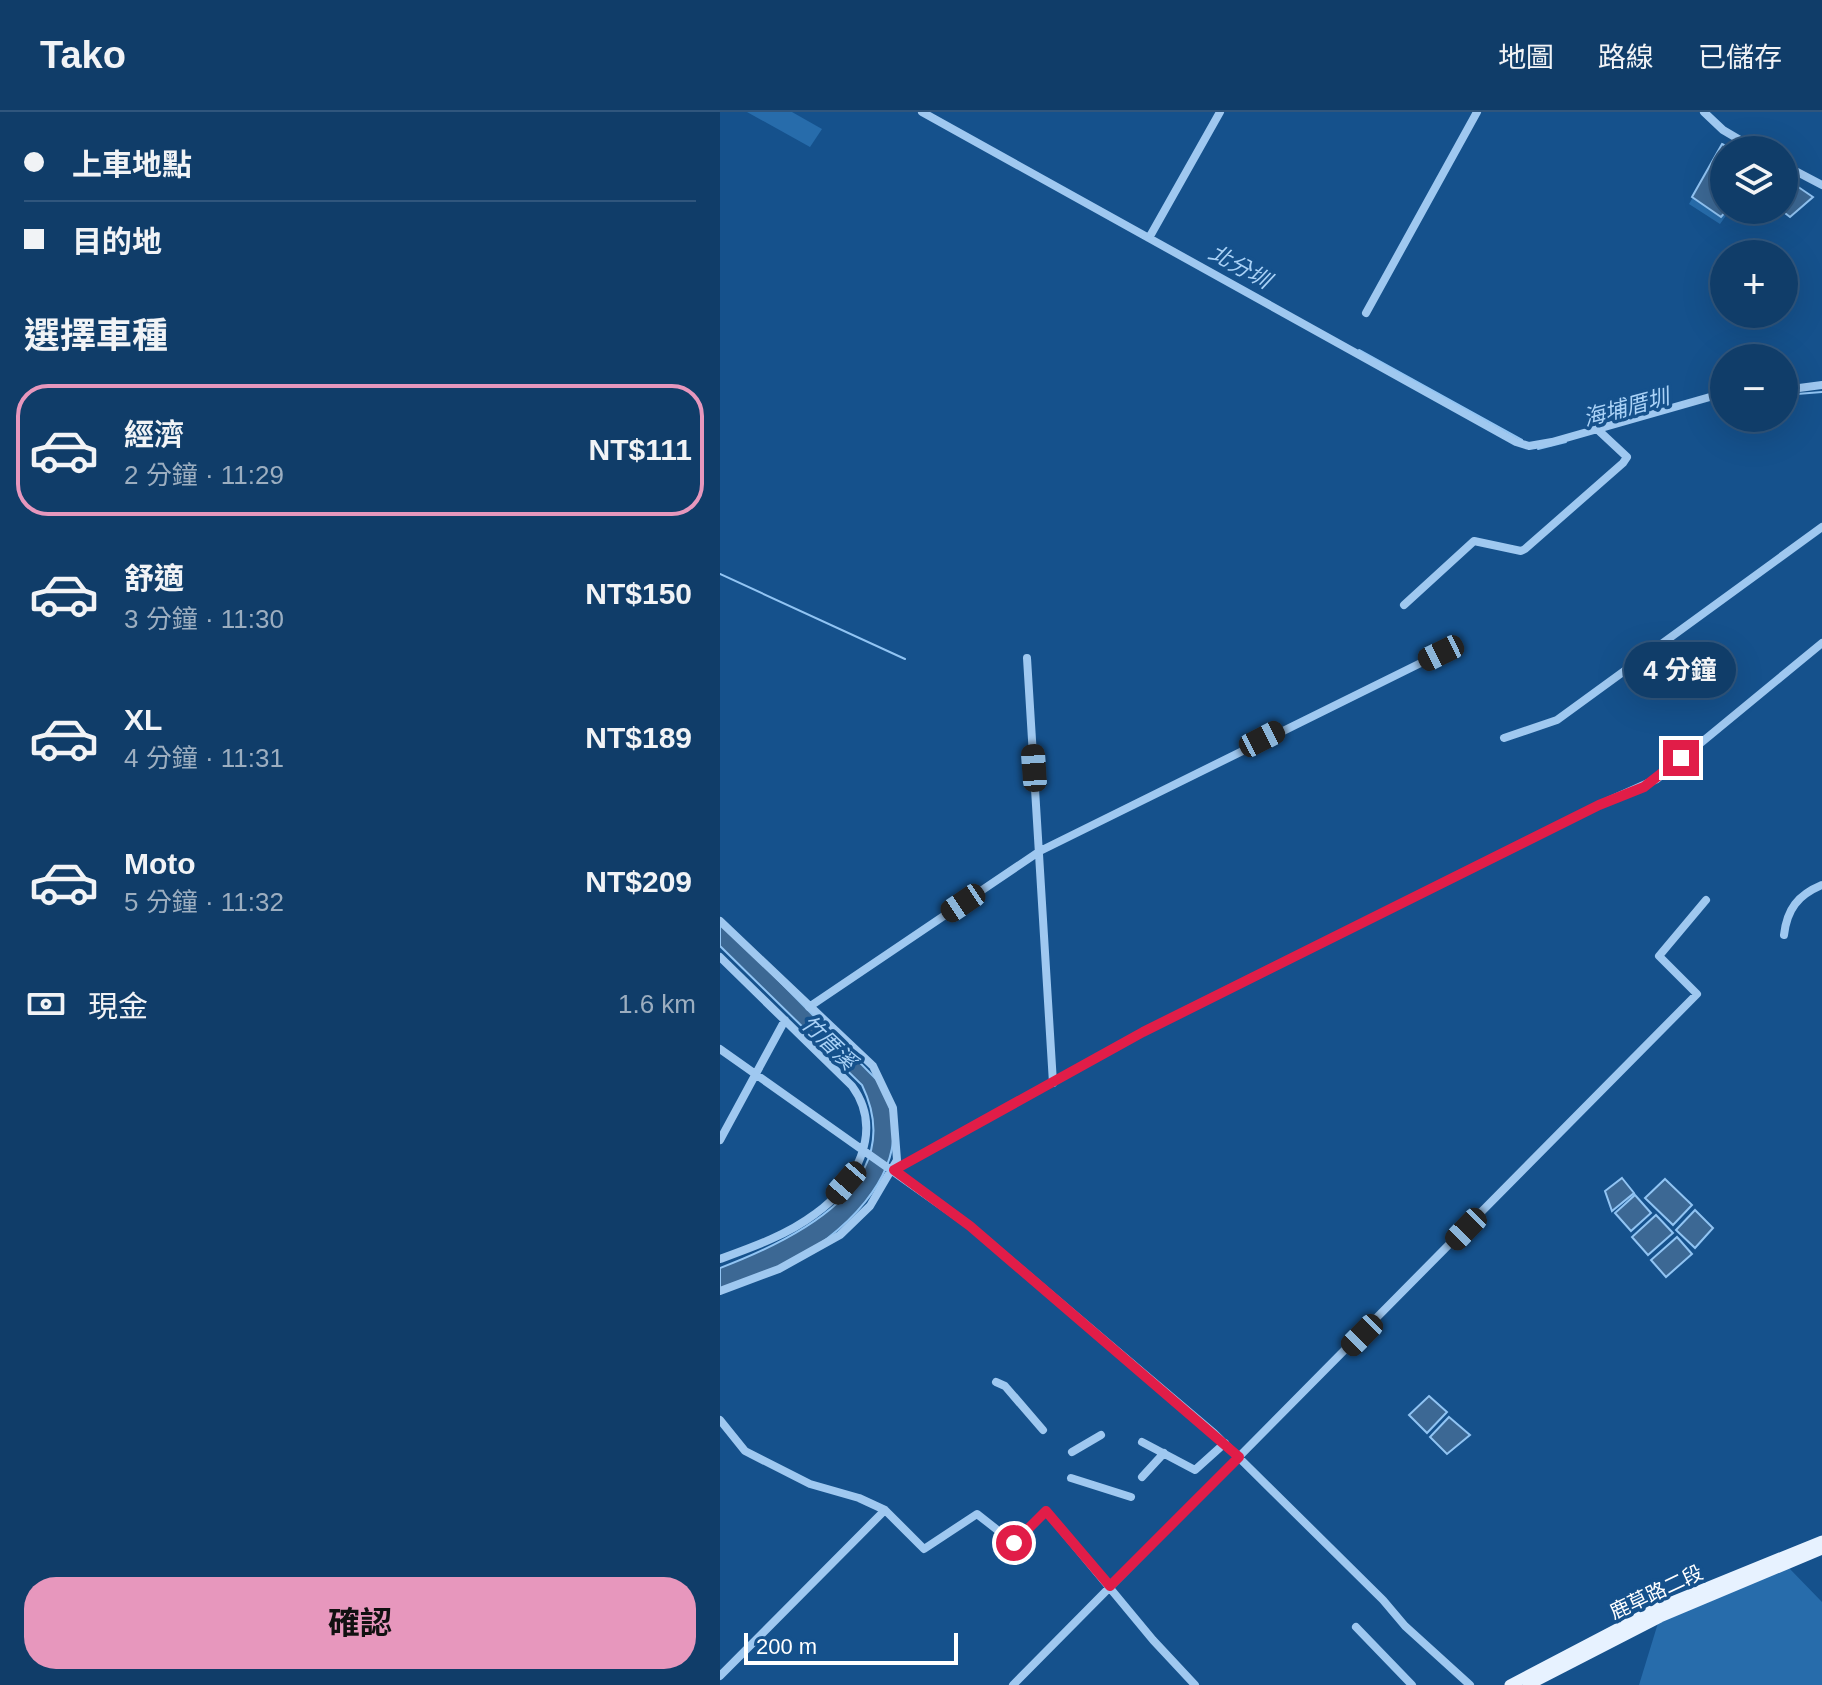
<!DOCTYPE html>
<html lang="zh-TW">
<head>
<meta charset="utf-8">
<style>
	body { margin:0; font-family:Arial,"Noto Sans TC",sans-serif; background:#19446f; color:#f1f3f6; height:100vh; display:flex; flex-direction:column; font-size:30px; white-space:nowrap }
	* { box-sizing:border-box; margin:0 }
	p { font-size:26px; color:#9caec0 }
	.icon { flex:none; width:44px; height:44px; fill:none; stroke:currentColor; stroke-width:2; stroke-linecap:round; stroke-linejoin:round }
	.map { position:relative; flex:1; overflow:hidden }
	.panel { display:flex; flex-direction:column; background:#103d69; width:720px }
	.panel>* { flex:none }
	.top-card { display:grid; align-content:center; height:176px; padding:0 24px; background:#103d69 }
	.fabs { position:absolute; left:990px; top:24px; display:grid; gap:16px }
	.fabs a { display:grid; place-items:center; width:88px; height:88px; border-radius:50%; background:#103d69; box-shadow:0 8px 32px #0002,0 0 0 2px #30567d; font-size:40px }
	.scale { position:absolute; left:24px; bottom:20px; width:214px; box-sizing:border-box; padding-left:8px; border:4px solid #fff; border-top:0; font-size:22px; line-height:28px; white-space:nowrap; color:#fff; -webkit-text-stroke:6px #15518c; paint-order:stroke }
	.end { position:absolute; width:36px; height:36px; margin:-18px; border:10px solid #e11d48; background:#fff; box-shadow:0 0 0 4px #fff }
	.from { border-radius:50% }
	.bubble { position:absolute; height:56px; border-radius:28px; background:#103d69; box-shadow:0 8px 32px #0002,0 0 0 2px #30567d; font-size:26px; font-weight:700; line-height:56px; text-align:center }
	.car { position:absolute; width:24px; height:48px; margin:-24px -12px; border-radius:10px; box-shadow:0 0 6px 2px #0007; background:linear-gradient(#222 24%,#8ab4d8 0 40%,#222 0 76%,#8ab4d8 0 86%,#222 0) }
	.top-card b { display:flex; align-items:center; gap:28px; height:76px; font-size:30px }
	.top-card b+b { border-top:2px solid #30567d }
	.top-card i { width:20px; height:20px; background:#f1f3f6 }
	ul { padding:0; list-style:none }
	li { display:flex; align-items:center; gap:24px; height:132px; margin:0 16px 12px; padding:0 8px; border:4px solid transparent; border-radius:32px }
	li div { flex:1 }
	li b { display:block; font-size:30px }
	li em { font-style:normal; font-weight:700 }
	li.current { border-color:#e797bd }
	li>.icon { width:72px; height:72px; stroke-width:1.5 }
	h2 { padding:0 24px; font-size:36px; line-height:96px }
	.pay { display:flex; align-items:center; gap:20px; height:88px; padding:0 24px; font-size:30px }
	.pay p { margin-inline-start:auto }
	.primary-button { display:flex; gap:16px; margin-top:auto; padding:16px 24px }
	.primary-button a { flex:1; height:92px; border-radius:32px; background:#e797bd; color:#111; font-size:32px; font-weight:700; line-height:92px; text-align:center }
	header { display:flex; align-items:center; gap:48px; box-sizing:border-box; height:112px; padding:0 40px; background:#103d69; border-bottom:2px solid #30567d }
	header strong { font-size:38px }
	nav { display:flex; gap:44px; margin-inline-start:auto; font-size:28px }
	main { display:flex; flex:1; min-height:0 }
	.map>svg:first-child { display:block }
</style>
</head>
<body>
<header>
<strong>Tako</strong>
<nav><a>地圖</a><a>路線</a><a>已儲存</a></nav>
</header>
<main>
<section class="panel">
<div class="top-card">
<b><i class="from"></i>上車地點</b>
<b><i></i>目的地</b>
</div>
<h2>選擇車種</h2>
<ul>
<li class="current"><svg class="icon" aria-label="car" viewBox="0 0 24 24"><path d="M5 17H2v-5l4-1 3-4h7l3 4 3 1v5h-3M9 17h6M6 11h13"/><circle cx="7" cy="17" r="2"/><circle cx="17" cy="17" r="2"/></svg><div><b>經濟</b><p>2 分鐘 · 11:29</p></div><em>NT$111</em></li>
<li><svg class="icon" aria-label="car" viewBox="0 0 24 24"><path d="M5 17H2v-5l4-1 3-4h7l3 4 3 1v5h-3M9 17h6M6 11h13"/><circle cx="7" cy="17" r="2"/><circle cx="17" cy="17" r="2"/></svg><div><b>舒適</b><p>3 分鐘 · 11:30</p></div><em>NT$150</em></li>
<li><svg class="icon" aria-label="car" viewBox="0 0 24 24"><path d="M5 17H2v-5l4-1 3-4h7l3 4 3 1v5h-3M9 17h6M6 11h13"/><circle cx="7" cy="17" r="2"/><circle cx="17" cy="17" r="2"/></svg><div><b>XL</b><p>4 分鐘 · 11:31</p></div><em>NT$189</em></li>
<li><svg class="icon" aria-label="car" viewBox="0 0 24 24"><path d="M5 17H2v-5l4-1 3-4h7l3 4 3 1v5h-3M9 17h6M6 11h13"/><circle cx="7" cy="17" r="2"/><circle cx="17" cy="17" r="2"/></svg><div><b>Moto</b><p>5 分鐘 · 11:32</p></div><em>NT$209</em></li>
</ul>
<div class="pay"><svg class="icon" aria-label="cash" viewBox="0 0 24 24"><path d="M3 7h18v10H3z"/><circle cx="12" cy="12" r="2"/></svg>現金<p>1.6 km</p></div>
<div class="primary-button"><a>確認</a></div>
</section>
<div class="map">
<svg width="1102" height="1573" viewBox="0 0 1102 1573">
	<rect width="100%" height="100%" fill="#15518c"/>
	<path fill="#276cab" d="M27 0H72L102 17 90 35Z
		M995 48 1004 98H1010L1000 112 969 92Z
		M1069 1456 1102 1490V1573H919L938 1511Z"/>
	<path fill="#3c6894" stroke="#91c4f3" stroke-width="2" d="M1002 32 1013 38H1004V98H1007L1001 105 972 85Z
		M1065 66 1093 85 1070 105 1061 98H1064Z
		M0 809 157 968C161 977 168 987 170 996 190 1063 119 1127 64 1153 44 1163 21 1170 0 1178V1156C76 1127 190 1072 142 973L0 834Z
		M902 1066 914 1081 892 1099 885 1079Z
		M945 1067 972 1093 953 1113 925 1086Z
		M915 1083 931 1101 911 1119 895 1101Z
		M975 1098 993 1116 975 1136 956 1118Z
		M936 1103 953 1121 928 1143 912 1125Z
		M957 1125 972 1142 946 1165 931 1148Z
		M709 1284 727 1300 707 1321 689 1303Z
		M729 1305 750 1323 727 1342 710 1325Z"/>
	<g fill="none" stroke-linecap="round" stroke-linejoin="round">
		<path stroke="#91c4f3" stroke-width="2" d="M639 238 802 328
			M1064 283 1102 280
			M995 288 1004 285
			M818 337 846 330
			M0 462 185 547"/>
		<path stroke="#9fc8f0" stroke-width="8" d="M202 0 796 330 809 334 832 330 1004 281
			M984 0 1003 18 1037 38
			M1064 53 1102 73
			M429 126 500 0
			M646 201 757 0
			M1064 278 1102 273
			M684 493 754 429 801 439 805 437 903 351 907 345 877 317
			M307 546 333 971
			M784 626 837 608 1102 415
			M0 809 153 954 173 996 177 1048 150 1094 120 1123 59 1157 0 1179
			M1064 823C1067 797 1078 783 1102 773
			M0 845 132 974C165 1019 135 1074 95 1102 67 1123 33 1135 0 1147
			M89 895 320 739 721 541
			M0 937 250 1114 494 1321 663 1488 685 1514 750 1573
			M0 1028 65 908
			M174 1058 423 920 879 693 937 667 1102 531
			M276 1270 285 1274 323 1318
			M0 1308 25 1339 90 1372 139 1386 165 1398 204 1437 257 1402 294 1431 326 1399 433 1528 475 1573
			M422 1330 475 1358 505 1331
			M352 1340 381 1323
			M422 1365 444 1341
			M351 1366 411 1385
			M636 1515 692 1573
			M0 1564 165 1398
			M293 1573 977 882 939 844 986 788"/>
		<path stroke="#e7f2ff" stroke-width="11" d="M790 1573 937 1496 1102 1429
			M808 1573 940 1505 1102 1437"/>
	</g>
	<g fill="none" stroke-linecap="round" stroke-linejoin="round">
		<path stroke="#e11d48" stroke-width="10" d="M294 1431 326 1399 390 1474 519 1345 250 1114 174 1058 423 920 879 693 924 675 961 646"/>
	</g>
	<g text-anchor="middle" stroke-width="7" stroke-linejoin="round" paint-order="stroke">
		<g font-size="20" fill="#fff" stroke="#15518c">
			<text transform="translate(936 1480) rotate(-25)" y="7">鹿草路二段</text>
		</g>
		<g font-size="22" font-style="italic" fill="#aad2f7" stroke="#15518c">
			<text transform="translate(520 154) rotate(29)" y="8">北分圳</text>
			<text transform="translate(906 295) rotate(-15)" y="8">海埔厝圳</text>
			<text transform="translate(109 930) rotate(44)" y="8">竹厝溪</text>
		</g>
	</g>
</svg>
<div class="fabs">
<a><svg class="icon" aria-label="layers" viewBox="0 0 24 24"><path d="M12 4l9 5-9 5-9-5zM3 14l9 5 9-5"/></svg></a>
<a>+</a>
<a>−</a>
</div>
<div class="scale">200 m</div>
<i class="end from" style="left:294px;top:1431px"></i>
<i class="end" style="left:961px;top:646px"></i>
<div class="bubble" style="left:904px;top:530px;width:112px">4 分鐘</div>
<i class="car" style="left:721px;top:541px;rotate:244deg"></i>
<i class="car" style="left:542px;top:627px;rotate:63deg"></i>
<i class="car" style="left:314px;top:656px;rotate:356deg"></i>
<i class="car" style="left:243px;top:791px;rotate:236deg"></i>
<i class="car" style="left:126px;top:1071px;rotate:221deg"></i>
<i class="car" style="left:746px;top:1117px;rotate:224deg"></i>
<i class="car" style="left:642px;top:1223px;rotate:225deg"></i>
</div>
</main>
</body>
</html>
